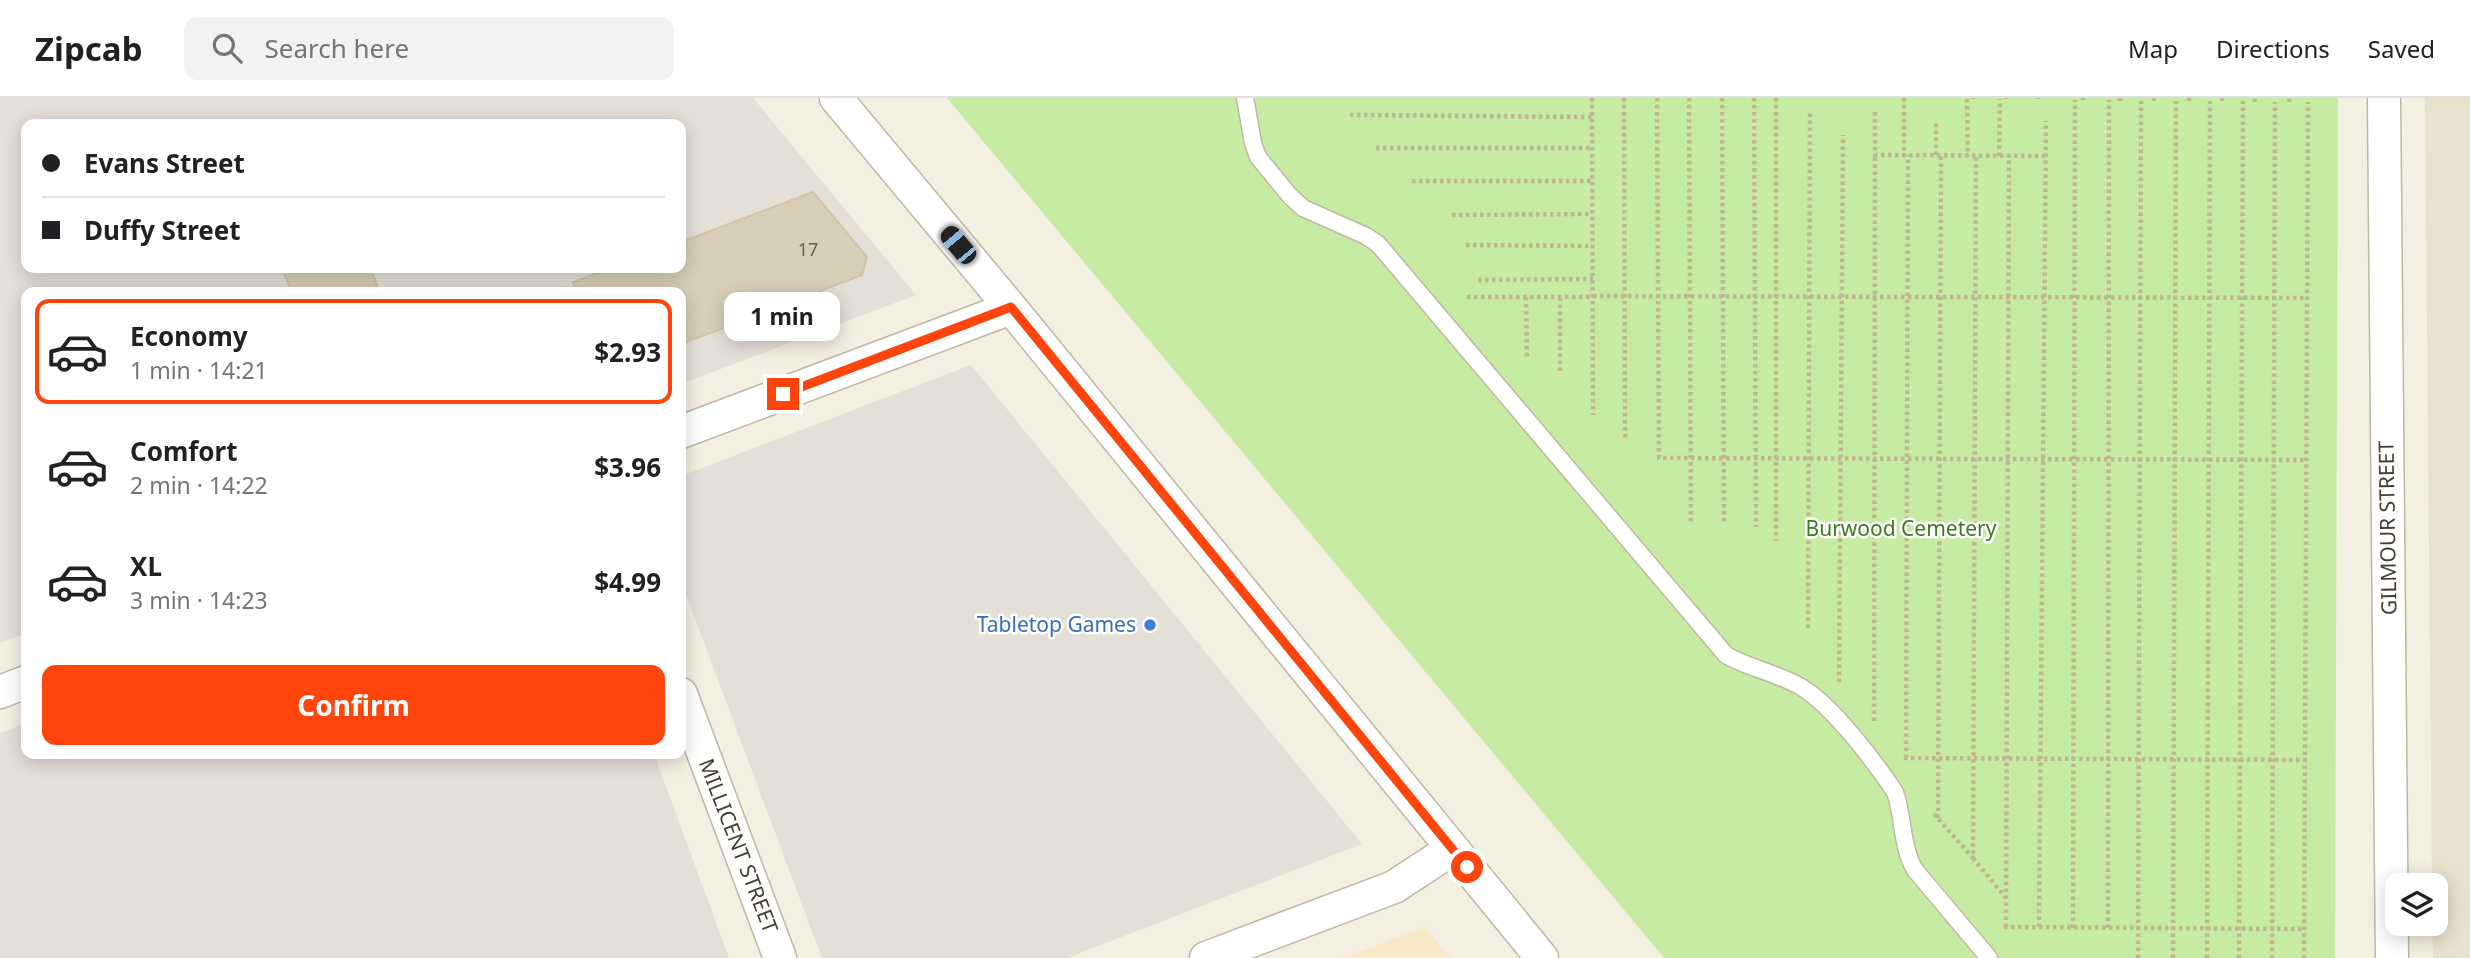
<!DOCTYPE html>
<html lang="en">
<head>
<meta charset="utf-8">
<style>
	body { margin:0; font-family:"Noto Sans",sans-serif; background:#f2f2f2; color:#202124; height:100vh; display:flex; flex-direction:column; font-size:26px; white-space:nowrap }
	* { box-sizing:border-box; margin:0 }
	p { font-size:23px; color:#757577 }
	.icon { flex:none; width:38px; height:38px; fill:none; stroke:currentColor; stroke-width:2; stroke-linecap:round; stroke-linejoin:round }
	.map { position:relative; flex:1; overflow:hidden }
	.side { position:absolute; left:21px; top:189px; width:665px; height:472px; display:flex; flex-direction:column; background:#fff; border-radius:14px; box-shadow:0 4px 18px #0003 }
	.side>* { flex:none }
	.hud { position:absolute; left:21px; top:21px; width:665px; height:154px; border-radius:14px; box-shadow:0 4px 18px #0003; display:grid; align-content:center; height:154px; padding:0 21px; background:#fff }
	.fabs { position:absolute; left:2385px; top:775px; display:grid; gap:14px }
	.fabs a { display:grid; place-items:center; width:63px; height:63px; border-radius:14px; background:#fff; box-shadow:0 4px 18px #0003; font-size:35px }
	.end { position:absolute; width:32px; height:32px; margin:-16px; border:9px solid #ff440c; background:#fff; box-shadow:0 0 0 4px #fff }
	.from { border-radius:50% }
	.bubble { position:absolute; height:49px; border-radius:14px; background:#fff; box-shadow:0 4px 18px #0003; font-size:23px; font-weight:700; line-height:49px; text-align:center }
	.car { position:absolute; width:21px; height:42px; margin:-21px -10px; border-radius:9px; box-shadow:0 0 5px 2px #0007; background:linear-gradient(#222 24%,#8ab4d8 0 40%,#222 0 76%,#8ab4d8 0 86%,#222 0) }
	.hud b { display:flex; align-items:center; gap:24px; height:66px; font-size:26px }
	.hud b+b { border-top:2px solid #e0e0e0 }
	.hud i { width:18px; height:18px; background:#202124 }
	ul { padding:12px 0 0; list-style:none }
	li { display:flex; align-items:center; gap:21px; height:105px; margin:0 14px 10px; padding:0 7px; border:4px solid transparent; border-radius:14px }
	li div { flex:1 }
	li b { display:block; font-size:26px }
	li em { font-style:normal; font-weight:700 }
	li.current { border-color:#ff440c }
	li>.icon { width:63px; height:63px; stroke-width:1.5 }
	.action { display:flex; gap:14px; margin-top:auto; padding:14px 21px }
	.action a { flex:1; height:80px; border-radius:14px; background:#ff440c; color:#fff; font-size:28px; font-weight:700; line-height:80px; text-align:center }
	header { display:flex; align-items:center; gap:42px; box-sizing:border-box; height:98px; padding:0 35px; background:#fff; border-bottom:2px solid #e0e0e0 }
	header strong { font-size:33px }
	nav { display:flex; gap:38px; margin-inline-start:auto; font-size:24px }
	.search { width:490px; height:63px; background:#f2f2f2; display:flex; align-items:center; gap:18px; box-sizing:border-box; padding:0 24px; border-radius:14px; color:#757577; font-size:26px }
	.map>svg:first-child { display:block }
</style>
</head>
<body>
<header>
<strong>Zipcab</strong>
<div class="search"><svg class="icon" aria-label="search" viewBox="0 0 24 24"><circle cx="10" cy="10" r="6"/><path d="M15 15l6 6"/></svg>Search here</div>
<nav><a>Map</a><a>Directions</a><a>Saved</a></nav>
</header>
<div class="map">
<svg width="2470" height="860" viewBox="0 0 2470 860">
	<rect width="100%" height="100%" fill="#f3efe1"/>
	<path fill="#e7e2ce" d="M2425 0H2470V860H2433L2432 826H2436V788L2432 787Z"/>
	<path fill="#f8e8c8" d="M1425 829 1450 860H1343Z"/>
	<path fill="#e4dfd7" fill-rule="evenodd" d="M0 0H753L916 197 681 286V194H26V535L0 545ZM26 26H681V170H26Z
		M971 267 1362 746 1067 860H822L681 483V378Z
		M26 625V656H654L729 860H0V635Z"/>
	<path fill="#c6eca4" d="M947 0H2338L2335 860H1664Z"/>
	<path fill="#d8ceb8" stroke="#d1c4a8" stroke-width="2" d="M813 94 867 159 862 177 681 246V194H577L573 184 612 170H681V144Z
		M282 170H370L380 194H292Z"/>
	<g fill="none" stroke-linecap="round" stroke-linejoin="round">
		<defs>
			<path id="lane" d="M1245 0 1253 45 1258 59 1290 98 1303 110 1366 138 1378 146 1726 557C1750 571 1778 575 1801 589 1831 606 1875 664 1895 694 1904 720 1901 748 1915 772L1989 860"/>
			<path id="street" d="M836 0 1011 210 1542 860
				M2384 0 2392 860
				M681 334 1011 210
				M0 594 26 584
				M681 596 780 860
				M1206 860 1394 789 1452 751"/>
		</defs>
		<use href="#lane" stroke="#beb8a3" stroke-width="19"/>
		<use href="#street" stroke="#beb8a3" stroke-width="35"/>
		<path stroke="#c2b593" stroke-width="4.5" stroke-dasharray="3.5 3.5" stroke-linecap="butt" d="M1592 0 1593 317
			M1624 0 1625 342
			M1657 0 1659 360 2307 362
			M1689 0 1691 425
			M1722 0 1724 427
			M1754 0 1756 429
			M1776 0V443
			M1904 0V57
			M1967 1 1968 58
			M1973 1V0
			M2006 1V0
			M2038 1V0
			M2083 2V0
			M2120 3V0
			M2154 3V0
			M2189 3V0
			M2222 3V0
			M2255 4V0
			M2289 4V0
			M1875 14V57L2045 58
			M1350 17 1592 19
			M1376 50H1592
			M1936 57V22
			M1999 58 2000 1
			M1412 83H1592
			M1452 117 1592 116
			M1466 147 1592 148
			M1478 182 1593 181
			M1593 198 2307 200
			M1467 199H1593
			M1526 199 1527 261
			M1560 273V200
			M1808 530 1810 15
			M1839 584 1843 37
			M1874 623 1875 57
			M1904 660 2306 662
			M1906 660 1908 57
			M1934 716 1973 760 1976 58
			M1938 720 1941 57
			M1973 760 2006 800
			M2004 829 2305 831
			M2006 829 2009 58
			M2039 829 2046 23
			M2073 830 2075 2
			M2108 830 2109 2
			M2138 860 2141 3
			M2173 860 2176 3
			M2207 860 2210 3
			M2239 860 2243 3
			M2272 860 2275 4
			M2304 860 2308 4"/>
		<use href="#lane" stroke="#fff" stroke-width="16"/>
		<use href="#street" stroke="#fff" stroke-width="32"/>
	</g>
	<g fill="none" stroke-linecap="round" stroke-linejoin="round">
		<path stroke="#ff440c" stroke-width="9" d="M783 296 1011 209 1467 769"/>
	</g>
	<circle fill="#3f7fe0" stroke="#fff" stroke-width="2.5" cx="1150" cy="527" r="7"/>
	<g text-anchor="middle" stroke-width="5" stroke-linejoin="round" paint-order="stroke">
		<g font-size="18" fill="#696253">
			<text x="808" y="158">17</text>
		</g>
		<g font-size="21" fill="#443e31" stroke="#fff">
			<text transform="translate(2388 430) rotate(-91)" y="7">GILMOUR STREET</text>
			<text transform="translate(738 748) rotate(69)" y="7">MILLICENT STREET</text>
		</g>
		<g font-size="21" fill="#3b7b1f" stroke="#fff">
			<text x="1901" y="438">Burwood Cemetery</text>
		</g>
		<g font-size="21" fill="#366cbe" stroke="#fff" text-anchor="end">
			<text x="1136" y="534">Tabletop Games</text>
		</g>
	</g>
</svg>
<div class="fabs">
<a><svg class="icon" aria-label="layers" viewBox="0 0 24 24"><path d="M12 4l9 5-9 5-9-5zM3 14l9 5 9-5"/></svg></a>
</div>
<i class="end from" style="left:1467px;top:769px"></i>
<i class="end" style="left:783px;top:296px"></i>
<div class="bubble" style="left:724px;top:194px;width:116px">1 min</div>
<i class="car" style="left:958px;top:147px;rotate:320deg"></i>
<div class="hud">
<b><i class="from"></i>Evans Street</b>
<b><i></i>Duffy Street</b>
</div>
<section class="side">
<ul>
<li class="current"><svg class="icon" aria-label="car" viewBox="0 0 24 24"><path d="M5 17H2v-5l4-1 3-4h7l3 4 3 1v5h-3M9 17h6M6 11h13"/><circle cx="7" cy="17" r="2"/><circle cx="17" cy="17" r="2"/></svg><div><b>Economy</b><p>1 min · 14:21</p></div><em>$2.93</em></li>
<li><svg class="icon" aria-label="car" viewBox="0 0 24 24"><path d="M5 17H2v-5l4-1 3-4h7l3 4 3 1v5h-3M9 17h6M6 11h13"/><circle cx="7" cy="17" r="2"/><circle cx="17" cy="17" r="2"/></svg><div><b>Comfort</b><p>2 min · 14:22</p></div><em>$3.96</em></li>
<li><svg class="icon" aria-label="car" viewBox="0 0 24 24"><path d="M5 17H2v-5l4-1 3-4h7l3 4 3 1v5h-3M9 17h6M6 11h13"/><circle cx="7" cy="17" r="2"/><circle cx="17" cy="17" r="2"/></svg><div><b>XL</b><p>3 min · 14:23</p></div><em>$4.99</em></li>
</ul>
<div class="action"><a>Confirm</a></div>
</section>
</div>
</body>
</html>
